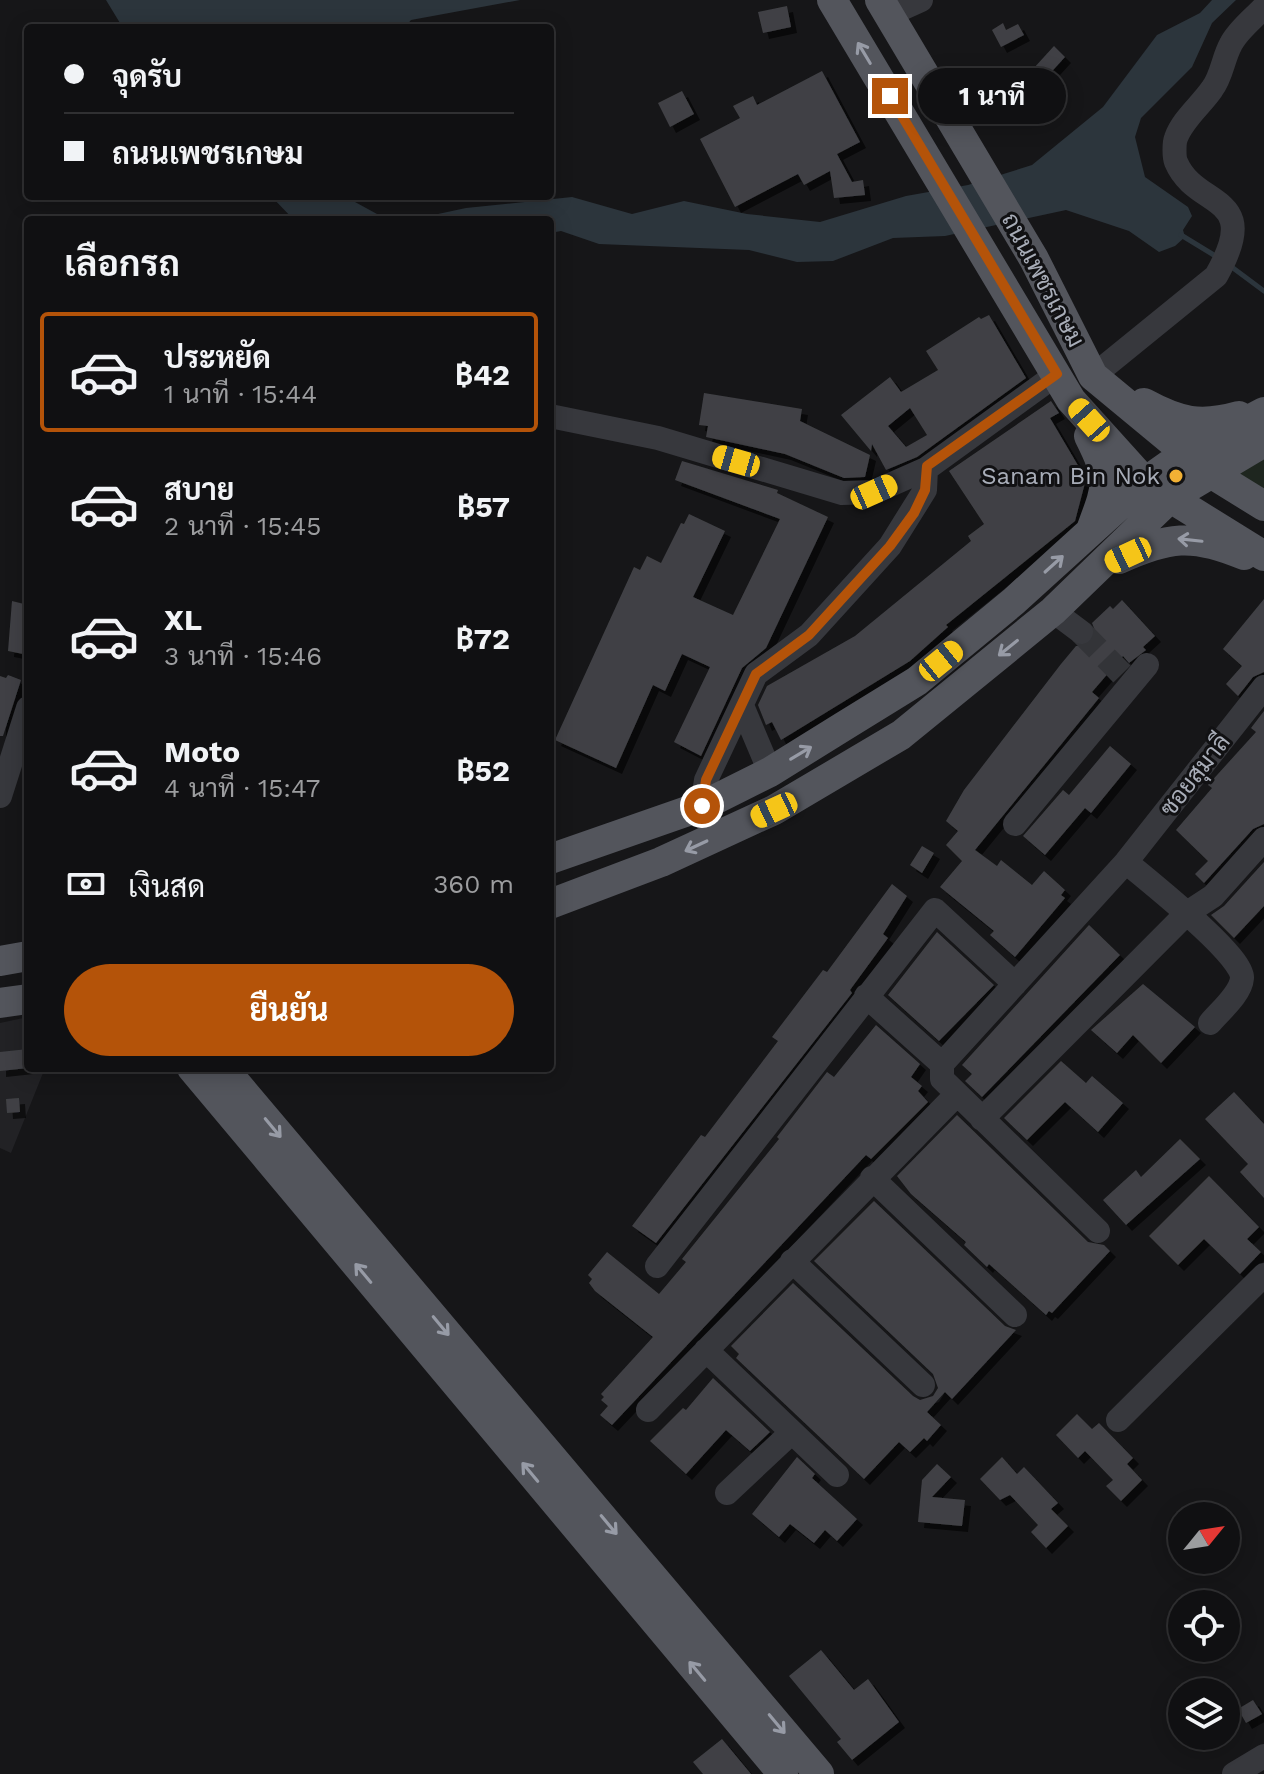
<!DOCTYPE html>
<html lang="th">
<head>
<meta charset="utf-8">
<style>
	body { margin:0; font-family:"Work Sans",Sarabun,sans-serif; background:#19191b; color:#f1f3f6; height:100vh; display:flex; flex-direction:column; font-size:30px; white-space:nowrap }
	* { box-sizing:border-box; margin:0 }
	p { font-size:26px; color:#9c9d9f }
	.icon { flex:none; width:44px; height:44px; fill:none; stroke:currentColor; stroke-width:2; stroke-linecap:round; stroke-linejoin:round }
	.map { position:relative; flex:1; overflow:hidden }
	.sheet { position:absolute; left:24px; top:216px; width:530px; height:856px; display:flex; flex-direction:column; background:#101012; border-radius:8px; box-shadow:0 4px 20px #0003,0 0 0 2px #303032 }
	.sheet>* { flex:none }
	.top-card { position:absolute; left:24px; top:24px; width:530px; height:176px; border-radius:8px; box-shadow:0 4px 20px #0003,0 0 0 2px #303032; display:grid; align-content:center; height:176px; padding:0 40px; background:#101012 }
	.needle { width:52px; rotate:60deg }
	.tools { position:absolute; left:1168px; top:1502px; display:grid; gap:16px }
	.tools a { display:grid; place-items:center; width:72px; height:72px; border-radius:50%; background:#101012; box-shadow:0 4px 20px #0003,0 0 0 2px #303032; font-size:40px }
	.end { position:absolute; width:36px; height:36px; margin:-18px; border:10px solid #b45309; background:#fff; box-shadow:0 0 0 4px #fff }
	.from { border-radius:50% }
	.bubble { position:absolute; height:56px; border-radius:28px; background:#101012; box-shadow:0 4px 20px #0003,0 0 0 2px #303032; font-size:26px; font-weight:700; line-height:56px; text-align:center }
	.car { position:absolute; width:24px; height:48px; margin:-24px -12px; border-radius:10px; box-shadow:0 0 6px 2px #0007; background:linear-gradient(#f5c518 24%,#345 0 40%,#f5c518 0 76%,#345 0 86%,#f5c518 0) }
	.top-card b { display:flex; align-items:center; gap:28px; height:76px; font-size:30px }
	.top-card b+b { border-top:2px solid #303032 }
	.top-card i { width:20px; height:20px; background:#f1f3f6 }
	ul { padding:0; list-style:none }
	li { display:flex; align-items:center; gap:24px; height:120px; margin:0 16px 12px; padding:0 24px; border:4px solid transparent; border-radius:8px }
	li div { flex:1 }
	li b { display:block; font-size:30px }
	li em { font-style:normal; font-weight:700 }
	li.current { border-color:#b45309 }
	li>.icon { width:72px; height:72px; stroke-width:1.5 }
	h2 { padding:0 40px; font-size:36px; line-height:96px }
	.pay { display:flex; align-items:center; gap:20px; height:88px; padding:0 40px; font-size:30px }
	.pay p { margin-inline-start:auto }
	.button { display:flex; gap:16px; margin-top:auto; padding:16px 40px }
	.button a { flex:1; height:92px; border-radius:48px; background:#b45309; color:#fff; font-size:32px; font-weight:700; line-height:92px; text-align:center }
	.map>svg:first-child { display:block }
</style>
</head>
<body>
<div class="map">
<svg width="1264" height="1774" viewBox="0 0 1264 1774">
	<defs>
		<filter id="shadow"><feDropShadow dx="6" dy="6" stdDeviation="0" flood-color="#0009"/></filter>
	</defs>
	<rect width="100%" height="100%" fill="#161618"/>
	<path fill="#222225" d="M28 1017V1068H45L11 1153 0 1148V1023Z"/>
	<path fill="#1e261f" d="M1264 454V496L1230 471Z"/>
	<path fill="#2c353c" d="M106 0H520L411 20 404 28H123Z
		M1212 0H1236L1212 23 1192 67 1141 118 1135 137 1145 177 1188 207 1192 216 1183 230 1185 237 1175 246 1159 252 1129 231 1066 210 945 236 893 238 833 261 797 262 749 250 599 244 561 231 550 233V220H410L466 208 572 197 632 214 684 201 747 214 820 222 906 196 968 185 1032 165 1103 107 1157 35 1200 13Z
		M271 196H344L388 220H294Z"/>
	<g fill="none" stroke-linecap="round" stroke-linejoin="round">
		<path stroke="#2c353c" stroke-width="5" d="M1181 235 1217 257
			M1229 265 1264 291"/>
	</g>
	<path fill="#404145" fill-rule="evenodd" filter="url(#shadow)" d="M787 6 791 27 763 33 758 12Z
		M1003 23 1006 30 1018 24 1024 35 1001 47 992 30Z
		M1054 46 1065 57 1024 102 1013 91Z
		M822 71 860 142 837 154 852 182 863 180 865 195 834 198 830 171 804 185 798 174 735 207 700 139 740 118 733 106 753 96 757 105Z
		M682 91 694 114 670 127 658 103Z
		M989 315 1026 378 917 457 886 470 872 444 871 451 841 415 890 377 901 392 938 370 926 351 979 317 981 319ZM910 408 927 435 906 447 888 426Z
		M704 393 802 409 800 421 870 455 865 477 844 478 785 454 706 437 708 426 699 425Z
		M1051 401 1059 413 1050 418 1086 479 1075 521 946 625 948 627 910 661 781 740 772 722 766 725 758 705 767 686 855 636 971 541 968 536 984 524 949 471Z
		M682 461 778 490 777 493 828 517 766 648 742 668 701 756 674 742 710 667 682 654 665 691 653 685 616 768 555 740 634 567 640 570 647 556 661 563 681 523 684 524 689 514 725 531 693 597 733 615 780 519 675 480Z
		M1264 599V672L1253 677 1238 696 1226 684 1242 666 1223 649Z
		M1122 600 1155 636 1143 647 1146 650 1129 663 1123 656 1092 692 1099 698 975 850 997 866 1001 860 1032 885 1044 871 1065 890 1061 895 1065 898 1015 957 990 935 994 931 940 887 962 861 946 845 958 831 946 821 964 790 1061 664 1076 646H1086L1093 640 1096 633 1092 623 1110 606 1113 609Z
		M12 601 28 605V655L8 651Z
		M8 675 21 680 3 736H0V676L6 678Z
		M1264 711V824L1253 829 1204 883 1195 874 1208 861 1176 830 1212 788 1208 785 1256 732 1251 728Z
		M1110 746 1131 764 1091 813 1085 808 1045 855 1023 836 1063 790 1069 795Z
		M922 846 934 853 922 873 910 865Z
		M1264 862V906L1234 938 1211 915 1224 906Z
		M892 884 907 896 883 934 888 938 850 990 852 993 656 1243 632 1226 701 1135 705 1137 778 1041 772 1037 823 970 827 972Z
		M1089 925 1120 955 982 1097 965 1081 972 1074 962 1065Z
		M937 932 994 985 939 1041 888 995Z
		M1143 984 1195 1027 1161 1063 1133 1035 1117 1053 1091 1030Z
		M876 1025 920 1064 911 1077 922 1086 918 1091 928 1102 871 1159 866 1155 612 1425 600 1415 608 1406 601 1400 604 1397 601 1394 653 1337 595 1291 589 1283 592 1279 588 1275 607 1252 659 1294 686 1262 682 1259 779 1139 777 1137 827 1072 834 1077Z
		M28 1049V1068L0 1071V1052Z
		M1061 1061 1086 1083 1092 1076 1123 1103 1098 1132 1065 1102 1027 1140 1004 1118Z
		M1234 1092 1264 1124V1198L1240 1172 1248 1164 1205 1119Z
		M19 1098 20 1112 7 1113 6 1099Z
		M957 1115 1088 1242 1104 1245 1110 1251 1052 1313 1049 1311 1046 1315 989 1264 987 1267 964 1245 966 1242 911 1194 897 1176Z
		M1180 1139 1200 1159 1126 1225 1103 1200 1136 1170 1141 1177Z
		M1209 1176 1259 1227 1247 1239 1261 1252 1240 1274 1204 1239 1178 1265 1149 1236Z
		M874 1201 1005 1326 1016 1330 952 1399 945 1392 927 1412 941 1425 927 1441 924 1438 910 1452 899 1442 864 1479 736 1358 739 1354 731 1346 793 1283 913 1396 920 1400 933 1396 938 1388 933 1374 814 1261Z
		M713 1378 770 1432 750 1451 726 1430 686 1474 650 1441 683 1408 686 1410Z
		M1077 1414 1092 1429 1099 1423 1133 1458 1127 1464 1142 1480 1121 1501 1106 1486 1113 1480 1085 1451 1078 1458 1056 1435Z
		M797 1457 815 1474 812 1478 857 1519 837 1541 825 1530 814 1543 790 1524 779 1537 752 1514Z
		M1002 1457 1017 1474 1024 1467 1058 1503 1051 1509 1068 1526 1046 1548 1031 1532 1038 1525 1010 1495 1000 1500 980 1479Z
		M937 1464 951 1477 932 1497 965 1500 962 1526 918 1522 922 1480Z
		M821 1650 854 1690 868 1679 899 1722 852 1760 837 1742 841 1739 789 1676Z
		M1253 1700 1262 1714 1246 1723 1238 1709Z
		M722 1739 751 1774H703L693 1762Z"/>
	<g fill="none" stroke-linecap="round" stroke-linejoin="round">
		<path stroke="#333438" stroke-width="24" stroke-dasharray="24 12" stroke-linecap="butt" d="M1081 632 1122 674"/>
		<path stroke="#37383d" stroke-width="24" d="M890 14 921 0
			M1093 376 1216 276C1264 192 1196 210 1176 162 1174 157 1174 143 1176 138 1182 120 1202 104 1212 89 1222 76 1223 58 1231 44 1238 30 1254 18 1264 7
			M550 416 658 438 842 493 874 492 926 469 1057 374
			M1053 611 1081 632
			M743 708 770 772
			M0 796 28 708
			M702 806 706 780 756 674 809 635 890 546 925 490 926 469
			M1015 824 1147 665
			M1126 862C1146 879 1244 956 1242 978 1241 994 1219 1012 1210 1023
			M866 996 942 1064
			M982 1119 1187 913 1213 896 1264 839
			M872 1178 1015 1315
			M1098 1231 942 1079V1064L1126 862 1264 687
			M792 1261 923 1385
			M657 1266 935 910 1015 984
			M706 1350 837 1475
			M648 1410 957 1094
			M1118 1420 1264 1275
			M727 1493 792 1432
			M1234 1774 1264 1756"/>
		<path stroke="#53555c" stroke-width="30" d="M832 0 1071 400 1145 482 1264 556
			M880 0 1034 259 1093 376 1209 472 1264 506
			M1144 403C1179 422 1200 427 1239 416
			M1089 436C1111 480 1108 484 1091 530
			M1119 559C1168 537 1192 533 1244 555
			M550 859 702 806 770 772 844 726 917 681 1014 601 1145 482 1186 453 1264 412
			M550 904 661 862 774 810 901 735 1053 611 1170 498 1264 442
			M0 961 28 956
			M0 1003 28 999
			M192 1068 783 1774
			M223 1068 819 1774"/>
	</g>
	<defs><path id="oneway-shaft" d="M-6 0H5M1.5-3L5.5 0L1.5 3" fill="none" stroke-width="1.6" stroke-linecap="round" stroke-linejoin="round" transform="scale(2)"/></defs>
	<g stroke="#979ba6">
		<use href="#oneway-shaft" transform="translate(864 53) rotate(-121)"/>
		<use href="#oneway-shaft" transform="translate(1190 540) rotate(-174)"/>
		<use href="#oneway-shaft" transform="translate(1054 564) rotate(-42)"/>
		<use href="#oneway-shaft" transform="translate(1008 648) rotate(141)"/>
		<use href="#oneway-shaft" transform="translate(801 753) rotate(-31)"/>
		<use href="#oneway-shaft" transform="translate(696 846) rotate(155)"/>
		<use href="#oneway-shaft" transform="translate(273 1128) rotate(50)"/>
		<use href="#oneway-shaft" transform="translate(363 1273) rotate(-130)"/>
		<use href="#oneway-shaft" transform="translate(441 1326) rotate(50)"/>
		<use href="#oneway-shaft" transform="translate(530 1472) rotate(-130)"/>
		<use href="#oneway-shaft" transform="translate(609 1525) rotate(50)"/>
		<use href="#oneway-shaft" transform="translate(697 1671) rotate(-130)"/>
		<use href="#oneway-shaft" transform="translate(777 1724) rotate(50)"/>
	</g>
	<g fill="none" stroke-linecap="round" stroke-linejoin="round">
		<path stroke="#b45309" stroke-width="10" d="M702 806 706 780 756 674 809 635 890 546 914 513 925 490 927 466 1057 374 890 96"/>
	</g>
	<circle fill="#f2b134" stroke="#111113" stroke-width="3" cx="1176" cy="476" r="8"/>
	<g text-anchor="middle" stroke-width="6" stroke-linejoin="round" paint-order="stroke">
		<g font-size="24" fill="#a8adb8" stroke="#111113">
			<text transform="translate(1043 280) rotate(62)" y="8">ถนนเพชรเกษม</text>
			<text transform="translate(1195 775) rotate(-52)" y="8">ซอยสุมาลี</text>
		</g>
		<g font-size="24" fill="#a8adb8" stroke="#111113" text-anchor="end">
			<text x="1160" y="484">Sanam Bin Nok</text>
		</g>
	</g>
</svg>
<div class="tools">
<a><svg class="needle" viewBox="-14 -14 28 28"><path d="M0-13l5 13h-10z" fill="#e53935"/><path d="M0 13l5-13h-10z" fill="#9c9d9f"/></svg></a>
<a><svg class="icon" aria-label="locate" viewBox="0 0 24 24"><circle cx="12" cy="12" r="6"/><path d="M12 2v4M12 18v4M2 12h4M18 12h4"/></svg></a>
<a><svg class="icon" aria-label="layers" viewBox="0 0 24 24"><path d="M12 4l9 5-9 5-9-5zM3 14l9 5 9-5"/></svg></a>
</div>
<i class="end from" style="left:702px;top:806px"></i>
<i class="end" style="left:890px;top:96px"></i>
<div class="bubble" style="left:918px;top:68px;width:148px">1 นาที</div>
<i class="car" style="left:1089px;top:420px;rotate:318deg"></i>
<i class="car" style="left:736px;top:461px;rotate:286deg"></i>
<i class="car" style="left:874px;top:492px;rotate:66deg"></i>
<i class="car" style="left:1128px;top:555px;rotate:245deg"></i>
<i class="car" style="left:941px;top:661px;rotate:51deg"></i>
<i class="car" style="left:774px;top:810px;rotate:245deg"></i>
<div class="top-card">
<b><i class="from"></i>จุดรับ</b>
<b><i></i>ถนนเพชรเกษม</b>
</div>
<section class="sheet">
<h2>เลือกรถ</h2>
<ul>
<li class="current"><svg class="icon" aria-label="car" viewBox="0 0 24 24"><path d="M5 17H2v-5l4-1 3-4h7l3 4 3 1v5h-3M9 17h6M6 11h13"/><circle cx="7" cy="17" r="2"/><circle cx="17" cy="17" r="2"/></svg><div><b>ประหยัด</b><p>1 นาที · 15:44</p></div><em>฿42</em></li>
<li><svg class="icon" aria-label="car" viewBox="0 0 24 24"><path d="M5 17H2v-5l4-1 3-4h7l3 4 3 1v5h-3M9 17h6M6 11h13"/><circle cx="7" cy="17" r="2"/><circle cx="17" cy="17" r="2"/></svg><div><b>สบาย</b><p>2 นาที · 15:45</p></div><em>฿57</em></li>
<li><svg class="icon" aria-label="car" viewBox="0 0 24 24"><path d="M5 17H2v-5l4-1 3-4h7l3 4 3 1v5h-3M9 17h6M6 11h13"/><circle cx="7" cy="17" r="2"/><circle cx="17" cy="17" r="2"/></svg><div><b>XL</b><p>3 นาที · 15:46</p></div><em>฿72</em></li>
<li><svg class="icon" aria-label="car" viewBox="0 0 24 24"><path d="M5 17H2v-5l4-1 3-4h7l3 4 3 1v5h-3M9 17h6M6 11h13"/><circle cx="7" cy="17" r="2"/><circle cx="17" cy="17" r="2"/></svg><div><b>Moto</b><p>4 นาที · 15:47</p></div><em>฿52</em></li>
</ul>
<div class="pay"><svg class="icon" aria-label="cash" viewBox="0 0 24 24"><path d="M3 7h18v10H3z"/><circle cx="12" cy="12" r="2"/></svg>เงินสด<p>360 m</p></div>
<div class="button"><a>ยืนยัน</a></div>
</section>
</div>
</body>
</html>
